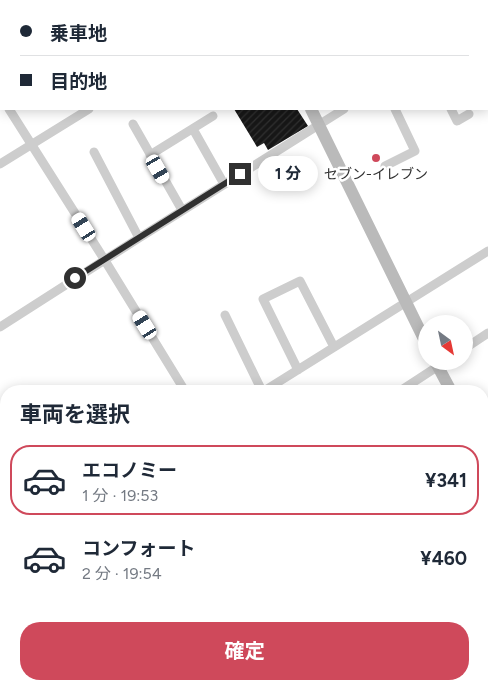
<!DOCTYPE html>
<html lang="ja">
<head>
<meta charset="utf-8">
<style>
	body { margin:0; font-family:Figtree,"Noto Sans JP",sans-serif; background:#f6f6f7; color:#1f2937; height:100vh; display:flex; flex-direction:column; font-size:19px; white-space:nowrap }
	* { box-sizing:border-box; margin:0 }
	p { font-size:16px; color:#747a83 }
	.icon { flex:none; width:28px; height:28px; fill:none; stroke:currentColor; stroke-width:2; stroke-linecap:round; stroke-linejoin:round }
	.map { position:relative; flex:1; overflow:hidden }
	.sheet { position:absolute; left:0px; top:385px; width:489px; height:305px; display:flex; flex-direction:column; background:#fff; border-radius:20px 20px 0 0; box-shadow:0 2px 12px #0003 }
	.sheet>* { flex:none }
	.guide { position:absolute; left:0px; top:0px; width:489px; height:110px; box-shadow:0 2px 12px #0003; display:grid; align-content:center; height:110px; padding:0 20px; background:#fff }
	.needle { width:32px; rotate:147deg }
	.controls { position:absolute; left:418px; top:315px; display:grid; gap:10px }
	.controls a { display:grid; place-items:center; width:55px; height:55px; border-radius:50%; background:#fff; box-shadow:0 2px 12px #0003; font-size:25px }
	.end { position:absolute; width:22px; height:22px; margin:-11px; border:6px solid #303030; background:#fff; box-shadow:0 0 0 2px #fff }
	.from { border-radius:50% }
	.bubble { position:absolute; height:35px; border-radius:18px; background:#fff; box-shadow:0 2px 12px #0003; font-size:16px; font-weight:700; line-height:35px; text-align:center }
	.car { position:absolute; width:15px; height:30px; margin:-15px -8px; border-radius:6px; box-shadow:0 0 4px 1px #0007; background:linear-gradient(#fff 24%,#345 0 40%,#fff 0 76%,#345 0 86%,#fff 0) }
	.guide b { display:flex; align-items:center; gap:18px; height:48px; font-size:19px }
	.guide b+b { border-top:1px solid #e0e1e3 }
	.guide i { width:12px; height:12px; background:#1f2937 }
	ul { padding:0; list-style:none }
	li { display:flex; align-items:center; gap:15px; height:70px; margin:0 10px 8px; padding:0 10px; border:2px solid transparent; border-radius:20px }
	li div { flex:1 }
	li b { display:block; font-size:19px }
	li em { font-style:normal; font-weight:700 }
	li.selected { border-color:#cf495b }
	li>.icon { width:45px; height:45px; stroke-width:1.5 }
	h2 { padding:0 20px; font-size:22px; line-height:60px }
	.primary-button { display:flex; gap:10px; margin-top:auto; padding:10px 20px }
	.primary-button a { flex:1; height:58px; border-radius:20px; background:#cf495b; color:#fff; font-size:20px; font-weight:700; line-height:58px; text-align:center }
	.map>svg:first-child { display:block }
</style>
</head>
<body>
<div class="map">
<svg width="488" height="690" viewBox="0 0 488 690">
	<defs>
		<pattern id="building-hatch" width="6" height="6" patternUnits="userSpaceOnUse" patternTransform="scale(1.25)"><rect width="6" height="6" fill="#171717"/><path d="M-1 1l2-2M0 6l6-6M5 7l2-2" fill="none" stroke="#303030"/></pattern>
	</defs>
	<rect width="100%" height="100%" fill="#fff"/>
	<path fill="url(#building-hatch)" d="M234 109H297L308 126 268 150 264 143 257 147Z"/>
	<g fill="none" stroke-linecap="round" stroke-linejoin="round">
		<path stroke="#cdcdcd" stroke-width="4.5" d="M68 0V1
			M112 0V1
			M484 567 488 564"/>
		<path stroke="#cdcdcd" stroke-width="9" d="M343 0 344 1
			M320 1 322 0
			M488 18V17
			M0 95 1 97
			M9 109 104 259 185 391
			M451 109 457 121 469 114
			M133 124 182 210
			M193 129 224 184
			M94 152 139 238
			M150 155 213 116
			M0 164 89 109
			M385 166 415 151 395 109
			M225 315 262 391
			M0 327 139 238 344 109
			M464 349 488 333
			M298 370 263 299 300 281 334 347
			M264 391 488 251
			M400 391 446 361
			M0 528 6 538
			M0 556 6 552
			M97 684 101 690
			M300 684 304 690
			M450 684 453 690
			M486 690 488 689"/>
		<path stroke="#bababa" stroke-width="12" d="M247 0 248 1
			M311 109 426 343
			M435 361 451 391
			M482 454 488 465"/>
	</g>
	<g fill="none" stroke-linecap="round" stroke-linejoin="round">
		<path stroke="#303030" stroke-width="6" d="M75 278 240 174"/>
	</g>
	<circle fill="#cf495b" stroke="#fff" stroke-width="2" cx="376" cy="158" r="5"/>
	<g text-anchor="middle" stroke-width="5" stroke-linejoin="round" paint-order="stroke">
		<g font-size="14" fill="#303030" stroke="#fff">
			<text x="376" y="179">セブン-イレブン</text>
		</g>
	</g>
</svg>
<div class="controls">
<a><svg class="needle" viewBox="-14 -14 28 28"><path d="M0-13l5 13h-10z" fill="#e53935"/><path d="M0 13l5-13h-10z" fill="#747a83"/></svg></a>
</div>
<i class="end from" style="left:75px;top:278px"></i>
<i class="end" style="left:240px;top:174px"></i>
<div class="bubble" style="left:258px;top:156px;width:60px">1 分</div>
<i class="car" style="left:158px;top:169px;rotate:150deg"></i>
<i class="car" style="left:84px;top:227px;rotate:328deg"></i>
<i class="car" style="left:145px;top:325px;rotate:328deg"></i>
<div class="guide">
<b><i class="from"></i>乗車地</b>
<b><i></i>目的地</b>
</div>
<section class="sheet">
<h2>車両を選択</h2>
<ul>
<li class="selected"><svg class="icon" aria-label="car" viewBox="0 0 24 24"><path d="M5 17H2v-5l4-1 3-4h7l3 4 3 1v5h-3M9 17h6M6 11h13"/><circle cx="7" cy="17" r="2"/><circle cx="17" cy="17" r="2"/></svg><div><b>エコノミー</b><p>1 分 · 19:53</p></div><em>¥341</em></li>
<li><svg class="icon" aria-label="car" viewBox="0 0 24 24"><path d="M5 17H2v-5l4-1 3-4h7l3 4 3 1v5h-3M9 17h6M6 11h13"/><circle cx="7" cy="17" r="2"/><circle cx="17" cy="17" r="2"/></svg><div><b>コンフォート</b><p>2 分 · 19:54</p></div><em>¥460</em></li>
</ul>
<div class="primary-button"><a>確定</a></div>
</section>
</div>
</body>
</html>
